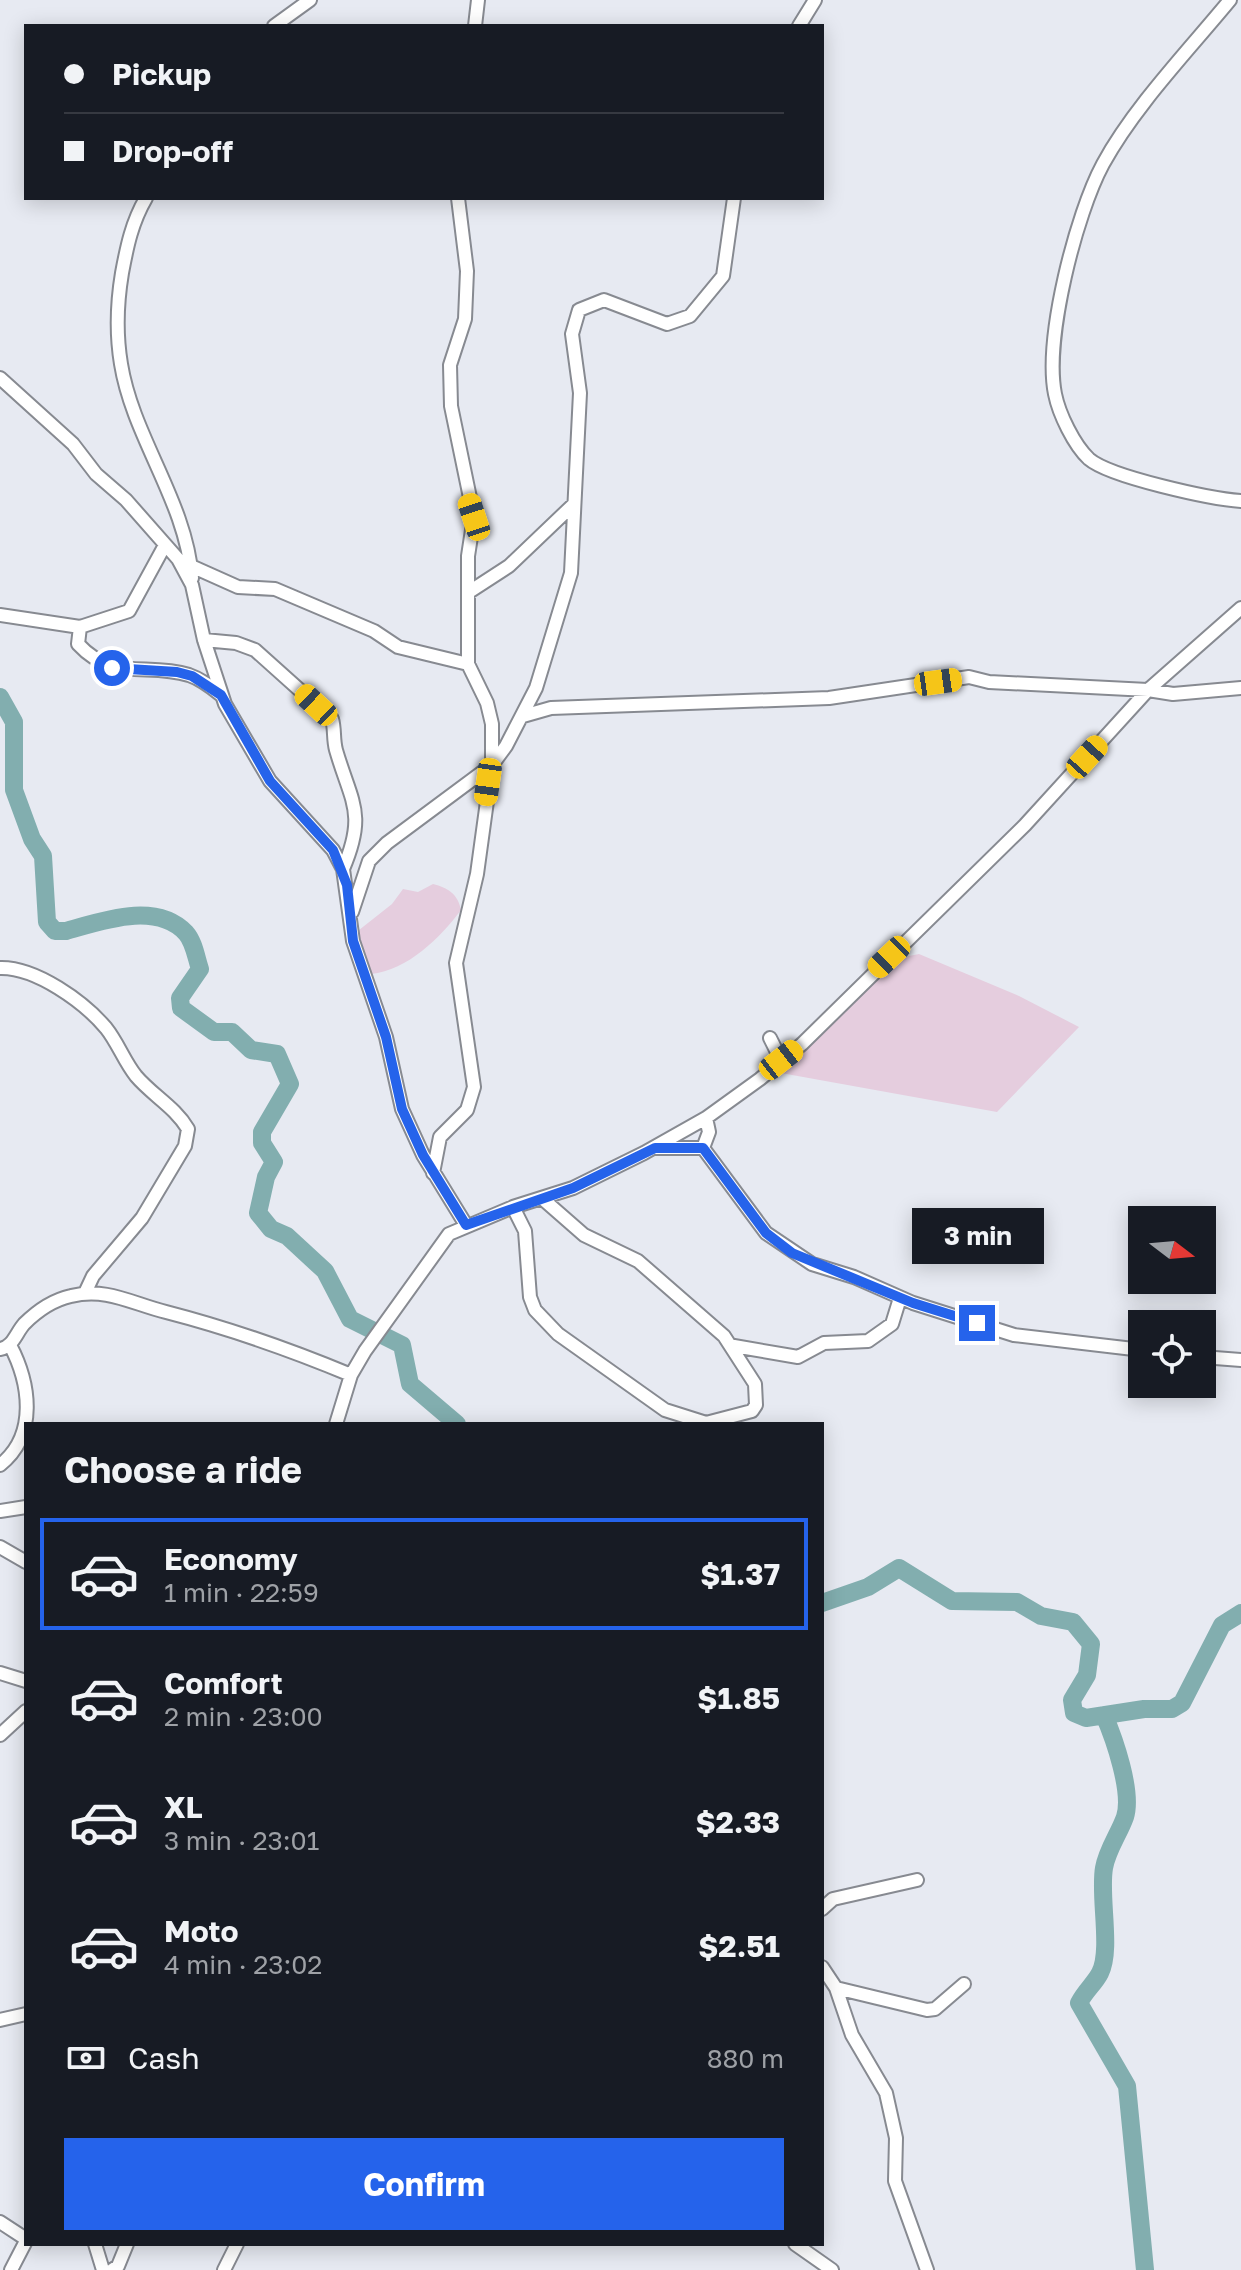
<!DOCTYPE html>
<html lang="en">
<head>
<meta charset="utf-8">
<style>
	body { margin:0; font-family:"Golos Text",sans-serif; background:#20242c; color:#f1f3f6; height:100vh; display:flex; flex-direction:column; font-size:30px; white-space:nowrap }
	* { box-sizing:border-box; margin:0 }
	p { font-size:26px; color:#9ea1a6 }
	.icon { flex:none; width:44px; height:44px; fill:none; stroke:currentColor; stroke-width:2; stroke-linecap:round; stroke-linejoin:round }
	.map { position:relative; flex:1; overflow:hidden }
	.details { position:absolute; left:24px; top:1422px; width:800px; height:824px; display:flex; flex-direction:column; background:#171b24; border-radius:0px; box-shadow:0 4px 20px #0003 }
	.details>* { flex:none }
	.banner { position:absolute; left:24px; top:24px; width:800px; height:176px; border-radius:0px; box-shadow:0 4px 20px #0003; display:grid; align-content:center; height:176px; padding:0 40px; background:#171b24 }
	.needle { width:52px; rotate:106deg }
	.tools { position:absolute; left:1128px; top:1206px; display:grid; gap:16px }
	.tools a { display:grid; place-items:center; width:88px; height:88px; border-radius:0px; background:#171b24; box-shadow:0 4px 20px #0003; font-size:40px }
	.end { position:absolute; width:36px; height:36px; margin:-18px; border:10px solid #2563eb; background:#fff; box-shadow:0 0 0 4px #fff }
	.from { border-radius:50% }
	.bubble { position:absolute; height:56px; border-radius:0px; background:#171b24; box-shadow:0 4px 20px #0003; font-size:26px; font-weight:700; line-height:56px; text-align:center }
	.car { position:absolute; width:24px; height:48px; margin:-24px -12px; border-radius:10px; box-shadow:0 0 6px 2px #0007; background:linear-gradient(#f5c518 24%,#345 0 40%,#f5c518 0 76%,#345 0 86%,#f5c518 0) }
	.banner b { display:flex; align-items:center; gap:28px; height:76px; font-size:30px }
	.banner b+b { border-top:2px solid #363941 }
	.banner i { width:20px; height:20px; background:#f1f3f6 }
	ul { padding:0; list-style:none }
	li { display:flex; align-items:center; gap:24px; height:112px; margin:0 16px 12px; padding:0 24px; border:4px solid transparent; border-radius:0px }
	li div { flex:1 }
	li b { display:block; font-size:30px }
	li em { font-style:normal; font-weight:700 }
	li.on { border-color:#2563eb }
	li>.icon { width:72px; height:72px; stroke-width:1.5 }
	h2 { padding:0 40px; font-size:36px; line-height:96px }
	.pay { display:flex; align-items:center; gap:20px; height:88px; padding:0 40px; font-size:30px }
	.pay p { margin-inline-start:auto }
	.action { display:flex; gap:16px; margin-top:auto; padding:16px 40px }
	.action a { flex:1; height:92px; border-radius:0px; background:#2563eb; color:#fff; font-size:32px; font-weight:700; line-height:92px; text-align:center }
	.map>svg:first-child { display:block }
</style>
</head>
<body>
<div class="map">
<svg width="1241" height="2270" viewBox="0 0 1241 2270">
	<rect width="100%" height="100%" fill="#e7eaf2"/>
	<path fill="#e5cdde" d="M433 884C448 888 458 894 461 910 440 938 408 970 371 974L354 934 392 904 403 889 418 892Z
		M919 954 1019 996 1079 1027 997 1112 781 1073 894 959Z"/>
	<g fill="none" stroke-linecap="round" stroke-linejoin="round">
		<path stroke="#82aeaf" stroke-width="18" d="M0 697 14 722V790L32 839 43 856 47 922 55 931H66C102 921 156 901 186 933 194 942 196 957 200 969L180 998 181 1008 214 1032H232L251 1050 277 1054 290 1084 262 1132V1143L274 1162 266 1177 258 1213 271 1229 287 1236 325 1271 350 1319 402 1345 410 1384 457 1424
			M822 1603 868 1587 899 1568 952 1601 1017 1602 1041 1616 1073 1622 1091 1644 1087 1675 1072 1700 1074 1713 1086 1718 1144 1709H1172L1182 1703 1222 1625 1241 1613
			M1104 1715C1114 1738 1133 1792 1125 1817 1119 1834 1107 1850 1104 1868 1099 1896 1112 1950 1100 1973 1095 1983 1085 1991 1079 2003L1127 2086 1145 2270"/>
		<defs>
			<path id="minor" d="M1230 0C1188 51 1134 107 1103 164 1076 214 1044 339 1055 394 1059 414 1074 445 1089 459 1110 477 1211 499 1241 501
				M274 26 310 0
				M475 26 478 0
				M799 26 815 0
				M146 198C132 222 127 246 122 273 117 303 116 334 121 364 133 438 186 501 192 578
				M0 378 73 444 96 474 126 500 178 559 192 585 204 640 225 704 270 781 333 850 343 869 353 941 386 1037 402 1109 423 1155 466 1225
				M165 545 129 611 80 627 78 644C113 682 146 662 189 675 201 679 211 687 221 695
				M191 566 238 587 275 589 374 631 398 647 468 664
				M469 592 509 566 574 504
				M0 615 80 627
				M204 640 236 643 255 650 332 719C335 729 333 739 336 750 351 802 367 813 343 869
				M523 716 551 708 829 698 969 677 989 682 1148 690 1173 694 1241 688
				M352 912 369 861 387 843 492 765V724L487 703 468 664V556L474 517 451 406 450 365 465 319 467 271 458 198
				M0 968C36 967 84 1002 106 1028 118 1043 124 1061 136 1076 152 1095 175 1107 188 1129L185 1146 142 1218 93 1276 85 1293
				M770 1038 781 1060
				M706 1118 709 1132 703 1148 766 1233 812 1264 854 1277 913 1303 1014 1335 1142 1350
				M655 1148H703
				M433 1173 440 1137 467 1110 474 1087 456 963 477 874 492 765 506 746 536 688 571 573 580 393 572 334 579 310 604 300 667 324 690 316 723 276 734 198
				M513 1207 525 1231 530 1297 535 1310 558 1334 665 1410 706 1423 752 1411 756 1405 755 1384 724 1336 638 1261 584 1235 544 1200
				M734 1346 798 1357 824 1343 868 1341 892 1324 900 1298
				M0 1349C13 1347 16 1333 24 1324 37 1311 53 1300 71 1296 106 1287 133 1304 166 1312 228 1328 291 1350 351 1375
				M1202 1357 1241 1360
				M336 1424 351 1375 365 1351 449 1234 513 1207 573 1188 644 1153 706 1118 760 1079 802 1044 1025 825 1148 690 1241 608
				M0 1465C38 1435 30 1383 10 1345
				M0 1511 26 1507
				M0 1547 26 1562
				M0 1673 26 1681
				M0 1735 26 1711
				M822 1909 833 1899 917 1880
				M822 1967 836 1988 852 2035 886 2093 896 2138 895 2181 927 2270
				M836 1988 927 2010 935 2009 964 1984
				M0 2020 26 2014
				M0 2222 26 2239
				M95 2244 103 2270
				M795 2244 832 2270
				M11 2270 26 2241
				M112 2270 118 2266 127 2244
				M224 2270 237 2244"/>
		</defs>
		<use href="#minor" stroke="#878a91" stroke-width="16"/>
		<use href="#minor" stroke="#fff" stroke-width="12"/>
	</g>
	<g fill="none" stroke-linecap="round" stroke-linejoin="round">
		<path stroke="#2563eb" stroke-width="10" d="M112 668 177 672 192 676 221 695 270 781 333 850 347 885 353 941 386 1037 402 1109 423 1155 466 1225 573 1188 655 1148H703L766 1233 792 1253 913 1303 977 1323"/>
	</g>
</svg>
<div class="tools">
<a><svg class="needle" viewBox="-14 -14 28 28"><path d="M0-13l5 13h-10z" fill="#e53935"/><path d="M0 13l5-13h-10z" fill="#9ea1a6"/></svg></a>
<a><svg class="icon" aria-label="locate" viewBox="0 0 24 24"><circle cx="12" cy="12" r="6"/><path d="M12 2v4M12 18v4M2 12h4M18 12h4"/></svg></a>
</div>
<i class="end from" style="left:112px;top:668px"></i>
<i class="end" style="left:977px;top:1323px"></i>
<div class="bubble" style="left:912px;top:1208px;width:132px">3 min</div>
<i class="car" style="left:474px;top:517px;rotate:342deg"></i>
<i class="car" style="left:938px;top:682px;rotate:82deg"></i>
<i class="car" style="left:316px;top:705px;rotate:313deg"></i>
<i class="car" style="left:1087px;top:757px;rotate:42deg"></i>
<i class="car" style="left:488px;top:782px;rotate:188deg"></i>
<i class="car" style="left:889px;top:957px;rotate:226deg"></i>
<i class="car" style="left:781px;top:1060px;rotate:52deg"></i>
<div class="banner">
<b><i class="from"></i>Pickup</b>
<b><i></i>Drop-off</b>
</div>
<section class="details">
<h2>Choose a ride</h2>
<ul>
<li class="on"><svg class="icon" aria-label="car" viewBox="0 0 24 24"><path d="M5 17H2v-5l4-1 3-4h7l3 4 3 1v5h-3M9 17h6M6 11h13"/><circle cx="7" cy="17" r="2"/><circle cx="17" cy="17" r="2"/></svg><div><b>Economy</b><p>1 min · 22:59</p></div><em>$1.37</em></li>
<li><svg class="icon" aria-label="car" viewBox="0 0 24 24"><path d="M5 17H2v-5l4-1 3-4h7l3 4 3 1v5h-3M9 17h6M6 11h13"/><circle cx="7" cy="17" r="2"/><circle cx="17" cy="17" r="2"/></svg><div><b>Comfort</b><p>2 min · 23:00</p></div><em>$1.85</em></li>
<li><svg class="icon" aria-label="car" viewBox="0 0 24 24"><path d="M5 17H2v-5l4-1 3-4h7l3 4 3 1v5h-3M9 17h6M6 11h13"/><circle cx="7" cy="17" r="2"/><circle cx="17" cy="17" r="2"/></svg><div><b>XL</b><p>3 min · 23:01</p></div><em>$2.33</em></li>
<li><svg class="icon" aria-label="car" viewBox="0 0 24 24"><path d="M5 17H2v-5l4-1 3-4h7l3 4 3 1v5h-3M9 17h6M6 11h13"/><circle cx="7" cy="17" r="2"/><circle cx="17" cy="17" r="2"/></svg><div><b>Moto</b><p>4 min · 23:02</p></div><em>$2.51</em></li>
</ul>
<div class="pay"><svg class="icon" aria-label="cash" viewBox="0 0 24 24"><path d="M3 7h18v10H3z"/><circle cx="12" cy="12" r="2"/></svg>Cash<p>880 m</p></div>
<div class="action"><a>Confirm</a></div>
</section>
</div>
</body>
</html>
